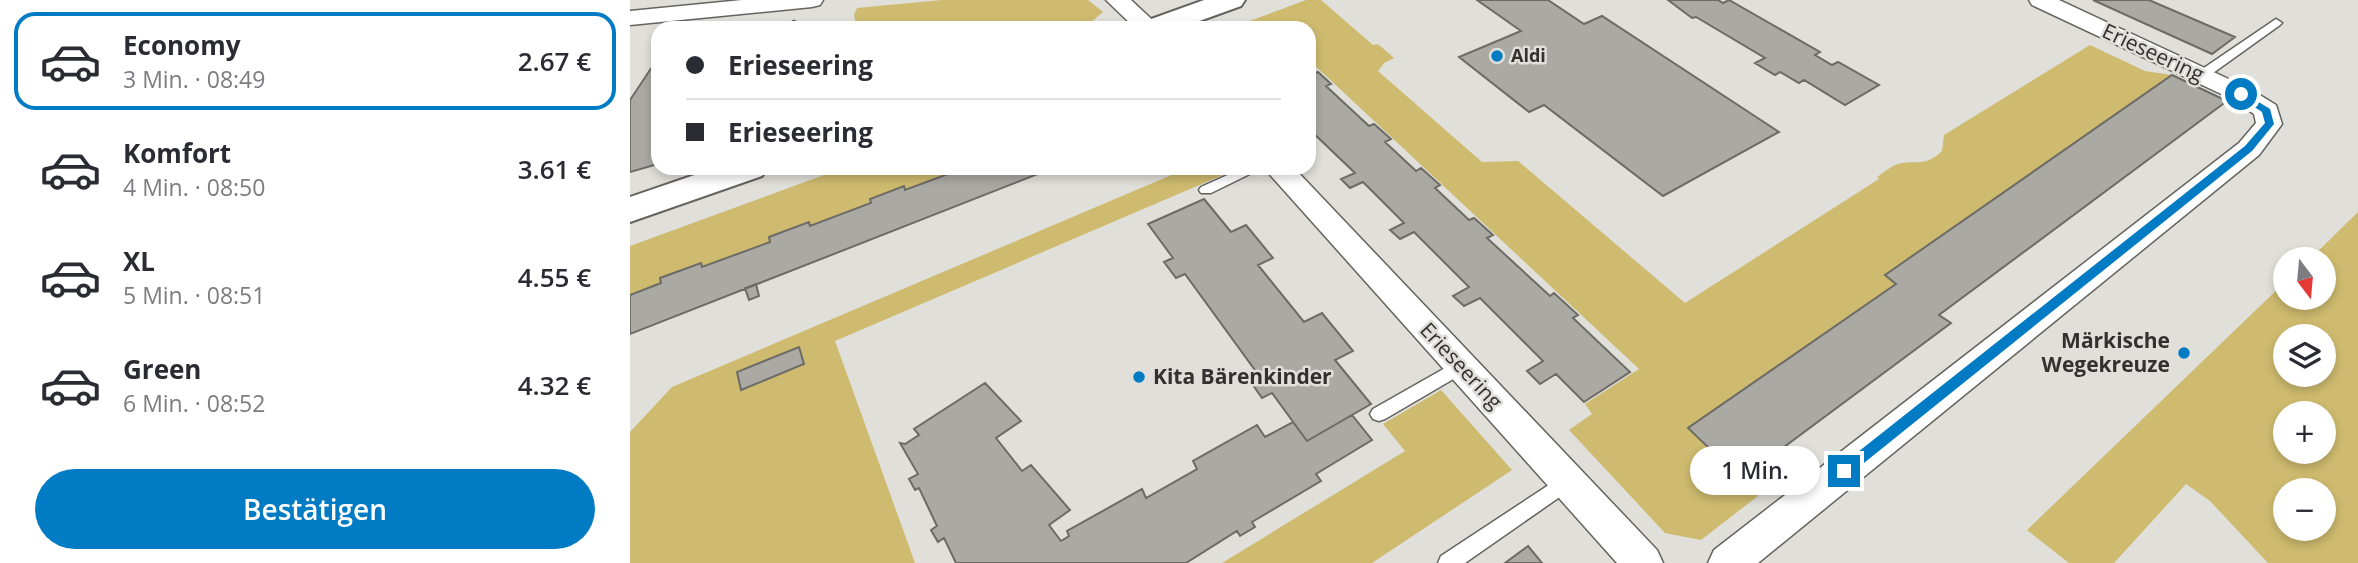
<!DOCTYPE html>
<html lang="de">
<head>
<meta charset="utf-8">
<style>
	body { margin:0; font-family:"Open Sans",sans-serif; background:#f7f7f7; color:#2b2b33; height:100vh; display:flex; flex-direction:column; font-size:26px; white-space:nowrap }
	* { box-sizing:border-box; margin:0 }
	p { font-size:23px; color:#7c7c81 }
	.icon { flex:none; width:38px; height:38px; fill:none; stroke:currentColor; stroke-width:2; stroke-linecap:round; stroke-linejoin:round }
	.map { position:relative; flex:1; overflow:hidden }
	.panel { display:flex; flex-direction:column; background:#fff; width:630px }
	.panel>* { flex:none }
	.banner { position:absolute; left:21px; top:21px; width:665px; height:154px; border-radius:21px; box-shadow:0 4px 10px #0003; display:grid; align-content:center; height:154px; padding:0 35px; background:#fff }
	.needle { width:46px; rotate:164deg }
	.tools { position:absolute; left:1643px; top:247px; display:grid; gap:14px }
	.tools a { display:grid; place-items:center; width:63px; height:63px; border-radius:50%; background:#fff; box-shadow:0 4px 10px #0003; font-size:35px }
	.end { position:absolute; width:32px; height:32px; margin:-16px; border:9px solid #007bc4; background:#fff; box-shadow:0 0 0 4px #fff }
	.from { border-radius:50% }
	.bubble { position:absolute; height:49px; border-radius:24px; background:#fff; box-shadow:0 4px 10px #0003; font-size:23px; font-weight:600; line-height:49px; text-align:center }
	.banner b { display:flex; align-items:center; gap:24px; height:66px; font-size:26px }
	.banner b+b { border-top:2px solid #e1e1e2 }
	.banner i { width:18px; height:18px; background:#2b2b33 }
	ul { padding:12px 0 0; list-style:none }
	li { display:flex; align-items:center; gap:21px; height:98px; margin:0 14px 10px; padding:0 21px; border:4px solid transparent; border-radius:21px }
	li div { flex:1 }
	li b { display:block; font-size:26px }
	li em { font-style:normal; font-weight:600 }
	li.on { border-color:#007bc4 }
	li>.icon { width:63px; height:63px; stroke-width:1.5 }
	.cta { display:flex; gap:14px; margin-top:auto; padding:14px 35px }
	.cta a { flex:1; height:80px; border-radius:42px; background:#007bc4; color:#fff; font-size:28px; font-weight:600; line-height:80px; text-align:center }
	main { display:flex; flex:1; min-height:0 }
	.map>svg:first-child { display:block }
</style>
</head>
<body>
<main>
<section class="panel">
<ul>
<li class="on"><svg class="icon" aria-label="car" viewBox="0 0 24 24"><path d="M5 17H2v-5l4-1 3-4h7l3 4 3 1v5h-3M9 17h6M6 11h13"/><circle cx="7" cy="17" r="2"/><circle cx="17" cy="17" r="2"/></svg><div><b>Economy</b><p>3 Min. · 08:49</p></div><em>2.67 €</em></li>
<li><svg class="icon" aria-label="car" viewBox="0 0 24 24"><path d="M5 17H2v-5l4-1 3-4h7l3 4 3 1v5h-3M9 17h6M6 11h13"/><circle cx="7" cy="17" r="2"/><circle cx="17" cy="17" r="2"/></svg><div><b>Komfort</b><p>4 Min. · 08:50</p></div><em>3.61 €</em></li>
<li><svg class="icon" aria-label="car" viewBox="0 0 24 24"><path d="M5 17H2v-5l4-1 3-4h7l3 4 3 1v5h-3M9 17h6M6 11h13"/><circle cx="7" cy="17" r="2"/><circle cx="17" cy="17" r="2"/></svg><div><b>XL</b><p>5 Min. · 08:51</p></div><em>4.55 €</em></li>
<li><svg class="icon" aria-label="car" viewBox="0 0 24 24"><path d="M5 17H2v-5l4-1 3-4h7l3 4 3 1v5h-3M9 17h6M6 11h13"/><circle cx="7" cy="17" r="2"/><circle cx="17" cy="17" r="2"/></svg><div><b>Green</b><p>6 Min. · 08:52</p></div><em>4.32 €</em></li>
</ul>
<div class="cta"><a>Bestätigen</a></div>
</section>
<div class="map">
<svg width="1728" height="563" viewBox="0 0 1728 563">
	<rect width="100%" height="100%" fill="#e0dfd9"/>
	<path fill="#cebb6f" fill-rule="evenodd" d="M312 0H458L473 12 454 28H227L224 15 227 8Z
		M676 0H691L743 45 748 44 764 58 754 63 748 71 852 162 888 161 1055 303 1249 179 1247 177C1253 173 1261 166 1268 164 1287 159 1294 168 1312 151L1314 135 1460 45 1515 71 1542 75 1256 275 1266 284 1058 428 1128 496 1071 540 1035 533 939 430 962 414 955 404 1009 369 679 60V28H601Z
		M213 168H334L275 190 273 187 240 199 241 203 180 226 179 223 139 237 140 242 72 267 70 263 31 278V283L0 295V246Z
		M558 168H609L205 341 285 563H0V432L42 387Z
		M1728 212V563H1638L1580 501 1556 484 1484 563H1439L1397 530 1655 282 1656 298H1694V259H1680ZM1656 336H1694V374H1656ZM1694 413V452H1656V413ZM1694 490V528H1656V490Z
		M811 390 882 470 742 563H592L775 451 753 424Z"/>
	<path fill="#aba9a4" stroke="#6d6b66" stroke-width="2" d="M847 0H918L954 24 972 16 1149 132 1033 196 914 105 899 112 829 57 891 31Z
		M1038 0H1088L1093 3 1099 0 1190 52 1185 55 1202 65 1208 62 1249 85 1215 105 1174 80 1169 83 1150 72 1145 75 1125 63 1135 58 1066 17 1062 18Z
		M1463 0H1519L1605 37 1582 54Z
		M28 58V164L0 172V100Z
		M679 70 683 74 688 72 701 84 696 86 739 126 744 124 761 139 755 142 786 171 791 168 810 185 805 188 839 220 844 218 863 235 857 238 920 296 924 293 948 315 943 318 1000 372 954 402 926 374 910 384 897 371 913 361 850 298 834 306 823 296 839 287 784 232 770 239 760 230 774 223 733 182 720 188 711 179 725 173 679 129Z
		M1542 75 1597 101 1309 315 1321 323 1111 479 1058 428 1266 284 1255 275Z
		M334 168H423L0 334V295L31 283 30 278 71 263 72 267 140 242 139 237 179 222 180 226 241 203 240 199 274 186 275 190Z
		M574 199 601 232 616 225 643 258 628 265 674 322 692 313 723 351 705 360 741 404 677 441 642 393 632 398 618 378 627 373 555 274 546 278 534 262 543 258 518 224Z
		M126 284 129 296 119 300 115 288Z
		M169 347 174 364 111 390 107 372Z
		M355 383 391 421 366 438 392 471 401 465 440 510 419 525 431 541 439 536 437 531 512 489 516 498 567 469 563 461 627 425 635 437 663 422 677 441 722 415 742 440 686 474 691 481 622 522 625 527 610 536 607 531 556 563H326L314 538 308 542 301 530 307 526 289 488 285 490 279 479 288 474 270 443 275 444 289 435 284 429Z
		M898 546 912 563H875Z"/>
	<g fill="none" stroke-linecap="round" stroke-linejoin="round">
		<defs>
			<path id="service" d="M1646 19 1652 23 1650 25 1576 78H1568V72Z
				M164 21 170 25 168 28H154Z
				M613 168H632L581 193H571L569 190 571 187Z
				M831 359 837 361 840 366 837 371 755 419 749 421 743 419 740 414 743 409Z
				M937 473 944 475 946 481 944 487 835 563H808L811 556Z"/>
			<path id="minor" d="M112 0H193L190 5 182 7 0 25V11Z
				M476 0H501L531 28H505Z
				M1399 0H1429L1620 89 1646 105 1652 124 1629 155 1128 563H1078L1084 550 1609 143 1626 123 1624 114 1602 99 1402 5Z
				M634 168H664L1027 550 1033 563H987Z"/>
			<path id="tertiary" d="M574 0H615L611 6 550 28H509L513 22Z
				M85 168H137L132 176 0 222V197Z"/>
		</defs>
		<use href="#service" stroke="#65635e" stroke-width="3"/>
		<use href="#minor" stroke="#65635e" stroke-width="3"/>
		<use href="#tertiary" stroke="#65635e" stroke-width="4"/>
		<use href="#service" fill="#fff" fill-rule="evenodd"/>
		<use href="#minor" fill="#fff" fill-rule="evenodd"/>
		<use href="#tertiary" fill="#fff" fill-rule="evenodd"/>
	</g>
	<path fill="#007bc4" d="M1611 91 1640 109 1644 124 1622 151 1219 475H1209V467L1615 146 1635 123 1632 112 1608 96 1606 94Z"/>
	<g fill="#007bc4" stroke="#e0dfd9" stroke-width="2.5">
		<circle cx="867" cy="56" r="7"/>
		<circle cx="1554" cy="353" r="7"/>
		<circle cx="509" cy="377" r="7"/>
	</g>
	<g text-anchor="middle" stroke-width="5" stroke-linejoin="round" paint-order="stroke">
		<g font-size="18" font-weight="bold" fill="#32312f" stroke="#e0dfd9" text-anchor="start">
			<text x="881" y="62">Aldi</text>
		</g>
		<g font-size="21" fill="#32312f" stroke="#e0dfd9">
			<text transform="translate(1523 53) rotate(25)" y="7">Erieseering</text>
			<text transform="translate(831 366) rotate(47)" y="7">Erieseering</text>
		</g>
		<g font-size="21" font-weight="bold" fill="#32312f" stroke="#e0dfd9" text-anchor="end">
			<text x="1540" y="348">Märkische<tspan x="1540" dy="24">Wegekreuze</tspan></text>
			<text x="523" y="384" text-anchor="start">Kita Bärenkinder</text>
		</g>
	</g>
</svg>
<div class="tools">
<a><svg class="needle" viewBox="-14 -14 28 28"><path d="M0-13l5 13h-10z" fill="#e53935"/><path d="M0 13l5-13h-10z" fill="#7c7c81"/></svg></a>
<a><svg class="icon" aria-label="layers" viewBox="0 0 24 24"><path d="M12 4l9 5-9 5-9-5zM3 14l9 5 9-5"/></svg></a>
<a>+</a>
<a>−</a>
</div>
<i class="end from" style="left:1611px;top:94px"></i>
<i class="end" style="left:1214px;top:471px"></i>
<div class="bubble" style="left:1060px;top:446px;width:130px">1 Min.</div>
<div class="banner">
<b><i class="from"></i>Erieseering</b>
<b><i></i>Erieseering</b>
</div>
</div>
</main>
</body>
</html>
